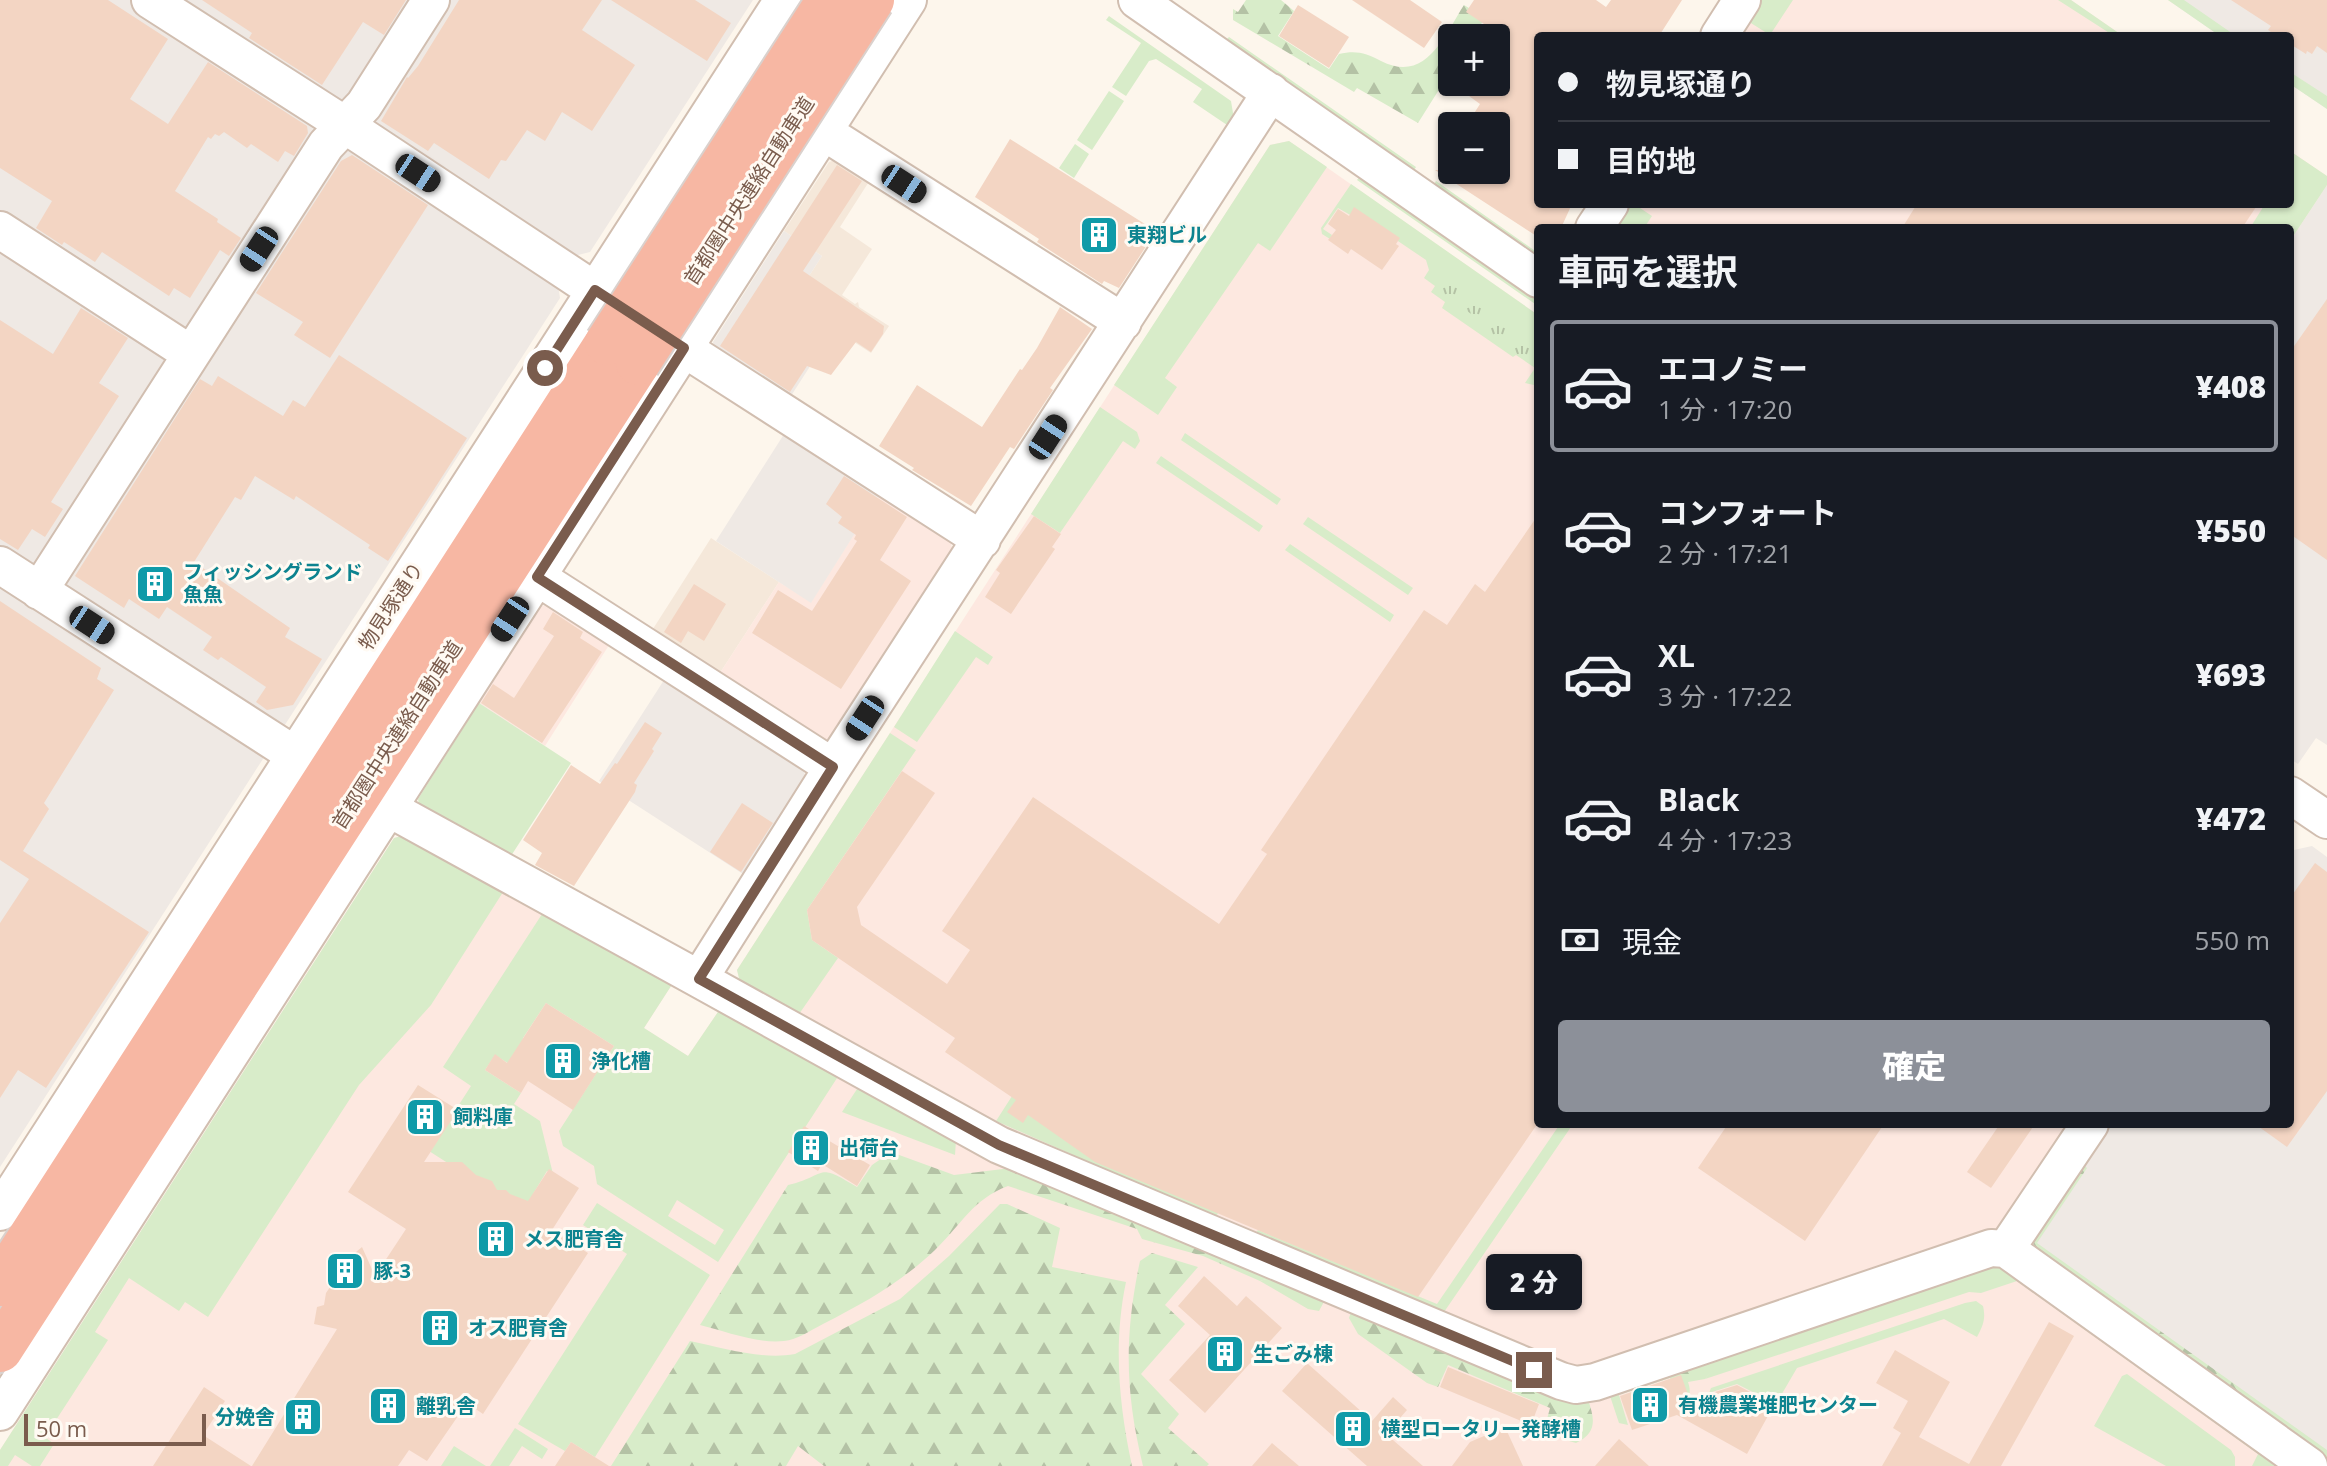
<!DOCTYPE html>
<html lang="ja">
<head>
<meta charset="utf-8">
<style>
	body { margin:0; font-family:"Open Sans","Noto Sans JP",sans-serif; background:#20242c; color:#f1f3f6; height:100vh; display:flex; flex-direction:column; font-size:30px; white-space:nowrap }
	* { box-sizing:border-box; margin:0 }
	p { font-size:26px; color:#9ea1a6 }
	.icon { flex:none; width:44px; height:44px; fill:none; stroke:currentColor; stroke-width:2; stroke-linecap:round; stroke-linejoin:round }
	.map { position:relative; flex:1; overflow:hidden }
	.side { position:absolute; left:1534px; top:224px; width:760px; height:904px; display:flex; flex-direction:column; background:#171b24; border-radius:8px; box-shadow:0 2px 6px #0004 }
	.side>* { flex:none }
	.banner { position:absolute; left:1534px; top:32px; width:760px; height:176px; border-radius:8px; box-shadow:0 2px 6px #0004; display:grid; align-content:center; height:176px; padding:0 24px; background:#171b24 }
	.controls { position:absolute; left:1438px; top:24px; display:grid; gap:16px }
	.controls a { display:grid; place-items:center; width:72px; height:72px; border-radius:8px; background:#171b24; box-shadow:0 2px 6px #0004; font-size:40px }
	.scale { position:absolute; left:24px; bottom:20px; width:182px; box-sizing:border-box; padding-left:8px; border:4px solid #7a5c4d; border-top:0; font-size:22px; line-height:28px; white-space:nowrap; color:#7a5c4d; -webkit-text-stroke:6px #fffaf3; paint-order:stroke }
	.end { position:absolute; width:36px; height:36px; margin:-18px; border:10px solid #7a5c4d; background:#fff; box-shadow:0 0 0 4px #fff }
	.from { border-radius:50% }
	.bubble { position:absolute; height:56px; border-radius:8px; background:#171b24; box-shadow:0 2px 6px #0004; font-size:26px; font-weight:800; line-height:56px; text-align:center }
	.car { position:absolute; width:24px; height:48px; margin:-24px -12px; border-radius:10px; box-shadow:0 0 6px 2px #0007; background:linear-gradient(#222 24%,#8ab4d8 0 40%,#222 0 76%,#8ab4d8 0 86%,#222 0) }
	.banner b { display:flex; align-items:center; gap:28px; height:76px; font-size:30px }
	.banner b+b { border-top:2px solid #363941 }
	.banner i { width:20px; height:20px; background:#f1f3f6 }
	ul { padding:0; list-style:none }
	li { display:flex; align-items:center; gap:24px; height:132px; margin:0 16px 12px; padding:0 8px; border:4px solid transparent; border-radius:8px }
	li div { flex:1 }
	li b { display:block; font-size:30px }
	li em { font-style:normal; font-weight:800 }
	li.selected { border-color:#8c9099 }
	li>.icon { width:72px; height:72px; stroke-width:1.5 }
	h2 { padding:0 24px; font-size:36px; line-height:96px }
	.pay { display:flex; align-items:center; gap:20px; height:88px; padding:0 24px; font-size:30px }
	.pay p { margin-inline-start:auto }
	.cta { display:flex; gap:16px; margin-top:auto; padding:16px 24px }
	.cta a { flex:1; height:92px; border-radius:8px; background:#8c9099; color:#fff; font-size:32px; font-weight:800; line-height:92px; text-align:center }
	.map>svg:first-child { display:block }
</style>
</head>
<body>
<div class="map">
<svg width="2327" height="1466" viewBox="0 0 2327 1466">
	<defs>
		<pattern id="forest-firs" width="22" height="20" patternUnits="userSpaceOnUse" patternTransform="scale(2)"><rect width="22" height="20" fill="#d8ecc9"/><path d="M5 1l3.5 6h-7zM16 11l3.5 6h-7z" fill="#b4c2a5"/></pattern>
		<pattern id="park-tufts" width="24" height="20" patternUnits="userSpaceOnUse" patternTransform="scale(2)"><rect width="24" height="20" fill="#d8ecc9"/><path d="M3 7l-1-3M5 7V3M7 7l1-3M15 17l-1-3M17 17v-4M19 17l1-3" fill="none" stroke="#b4c2a5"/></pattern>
	</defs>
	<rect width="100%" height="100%" fill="#fdf6ec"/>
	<path fill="#f5e8da" d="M838 159 870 180 840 227 872 249 842 295 855 304 858 302 859 307 889 326 871 353 792 302 822 256 784 231 829 162Z
		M711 538 779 582 718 676 651 632Z"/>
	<path fill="#fde8e0" d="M1759 0H2071L2123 36H1736Z
		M1289 141 1538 315V1124H2072L2006 1222 1991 1233 1589 1368H1570L1007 1135 741 986 737 970 1106 398 1270 145Z
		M2290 151 2327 176V185L2290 241V228H1612L1627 204H2290Z
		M881 492 949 537 954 555 836 737 818 741 718 676 779 582 811 602Z
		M552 604 611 642 545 746 479 703 541 606Z
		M405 835 673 983 644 1028 688 1056 720 1009 1559 1395 1997 1260 2284 1466H0V1450L394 838Z"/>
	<path fill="#efe9e4" d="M0 0H753L590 252 570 257 557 280 560 298 0 1167Z
		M2168 0H2327V109L2290 84V36H2220Z
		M2327 185V745L2316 738 2298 764 2290 759V241Z
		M784 231 822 256 792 302 834 329 789 399 715 352 713 342Z
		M786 431 881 492 811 603 716 541Z
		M666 677 803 765 806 783 746 876 599 781Z
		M2312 846 2327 857V1460L2035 1252 2032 1234 2107 1124H2290V855L2294 850Z"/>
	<path fill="#d8ecc9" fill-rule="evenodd" d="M1759 0H1793L1770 35 1746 20Z
		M2058 0H2071L2123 36H2114Z
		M2168 0H2184L2236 36H2220Z
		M1109 16 1231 101 1234 119 1230 127 1193 102 1202 89 1156 59 1149 61 1126 96 1112 87 1141 43 1106 20Z
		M1229 37 1416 167 1413 172 1225 41Z
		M2290 72 2327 96V109L2290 84Z
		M1109 91 1124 101 1092 150 1077 140Z
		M1289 141 1327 167 1270 251 1258 243 1165 378 1177 387 1158 415 1114 385 1270 145Z
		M1075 144 1089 154 1074 178 1059 168Z
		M2290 151 2327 176V185L2290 241V228H2250L2265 204H2290Z
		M1361 175 1538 299V306L1357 180Z
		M1436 181 1538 253V258L1433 186Z
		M1351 184 1538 315V386L1525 383 1535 368 1516 355 1513 357 1442 308 1445 302 1431 292 1435 286 1424 278 1429 270 1426 260 1355 212 1352 216 1338 208 1323 229 1332 235 1330 239 1322 234 1321 228Z
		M1627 204H1634L1652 216 1644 228H1612Z
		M1100 407 1137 432 1140 441 1135 449 1123 441 1060 533 1031 514Z
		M1185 433 1281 499 1277 505 1181 440Z
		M1161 456 1263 526 1259 532 1156 463Z
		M1308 517 1413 588 1408 595 1303 524Z
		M1290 544 1394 615 1390 622 1285 550Z
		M955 631 993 657 988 665 976 657 917 742 894 727Z
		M479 703 571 763 509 859 420 810 418 799Z
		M890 733 916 750 807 910 812 940 838 958 797 1017 741 986 737 970Z
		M405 835 505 889 431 1005 359 1085 208 1317 185 1302 179 1311 129 1278 95 1332 108 1340 45 1437 54 1444 40 1466H32L15 1455 8 1466H0V1450L394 838Z
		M544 911 673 983 644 1028 688 1056 720 1009 839 1075 718 1262 597 1184 594 1166 563 1146 559 1131 614 1046 546 1003 523 1038 517 1069 495 1055 485 1070 521 1093 514 1104 540 1121 553 1174 547 1171 533 1194 535 1219 429 1151 471 1086 443 1067ZM677 1200 724 1230 715 1245 668 1216Z
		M1021 1082 1218 1213 1216 1217 1255 1234 1258 1230 1437 1304 1560 1124H1573L1442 1315 1094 1170 1096 1165 996 1121Z
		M859 1086 956 1140 955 1155 842 1112Z
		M597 1203 710 1275 595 1457 571 1442 565 1451 518 1424 627 1254 583 1225Z
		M1997 1260 2284 1466H2252L2258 1454 2017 1281 1981 1293 1969 1292 1705 1379 1711 1371 1708 1359Z
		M1266 1273 1326 1298 1319 1311 1308 1309 1260 1281 1266 1279Z
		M1976 1301 1983 1306C1986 1319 1983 1326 1977 1337L1944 1319 1797 1368 1776 1404 1737 1384 1709 1393 1711 1388 1965 1303Z
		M2127 1374 2231 1450 2235 1457V1466H2166L2094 1426 2122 1376Z
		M515 1428 548 1449 542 1459 522 1446 509 1466H490Z
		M454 1446 486 1466H441Z"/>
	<path fill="url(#forest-firs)" d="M1246 0H1281L1294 11 1278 36 1329 69 1339 54C1356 50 1366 53 1381 61 1426 84 1444 36 1464 5L1485 18 1472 38H1452V69L1418 123 1357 88 1354 92 1233 20V9L1238 12Z
		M891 1152 954 1175 1011 1168 1266 1273V1279L1260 1281 1203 1256 1142 1239 1137 1229 1008 1186C973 1199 961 1225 935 1250 900 1283 866 1302 823 1324 811 1330 797 1340 784 1341 757 1344 725 1331 700 1325L788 1185C829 1175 815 1161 857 1187L872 1165Z
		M2084 1165 2087 1168 2037 1243 2327 1450V1460L2035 1252 2032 1234 2077 1167Z
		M1000 1204H1007L1060 1228 1052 1267 1126 1282C1113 1344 1119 1405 1132 1466H824L798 1446 786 1466H611L690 1341C724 1348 761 1360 795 1354L900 1299 949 1256Z
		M1152 1253 1198 1267 1165 1305 1185 1324 1141 1374 1179 1414 1168 1428 1209 1464 1207 1466H1143C1125 1392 1124 1336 1140 1261Z
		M1352 1309 1588 1400C1595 1419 1597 1433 1576 1443L1569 1441 1573 1427 1547 1419 1550 1408 1448 1365 1438 1387 1427 1383 1358 1334 1349 1318Z
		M1708 1359 1712 1371 1705 1379 1688 1382C1692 1393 1689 1401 1681 1409L1670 1378 1619 1395 1628 1425 1619 1423 1609 1393Z"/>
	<path fill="url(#park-tufts)" d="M1438 264 1538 332V344L1527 361 1474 324 1477 318 1438 291 1442 285 1430 277Z"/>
	<path fill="#f3d5c3" d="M0 0H108L168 39 130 99 168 124 208 62 307 126 308 133 294 156 285 151 278 162 251 144 247 148 224 132 219 136 215 134 211 139 208 137 175 191 218 219 217 222 241 238 229 256 220 250 190 298 174 288 169 296 102 252 95 262 64 242 62 245 36 228 52 201 0 168Z
		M202 0H406L384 35 363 22 322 85 249 38 252 33Z
		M459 0H602L582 30 635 65 592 131 562 112 545 141 527 130 506 161 501 160 489 179 434 143 428 151 381 121 407 77 408 78 418 66Z
		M611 0H695L731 23 707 61Z
		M1352 0H1410L1442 22 1424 48Z
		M1474 0H1596L1606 7 1611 0H1682L1659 36H1538V204H1572L1561 228H1538V237L1435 170H1496V126H1466L1480 104 1469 96 1479 82H1496V32L1466 12Z
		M2231 0H2327V53L2317 46 2312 54 2307 51 2306 54 2290 44V36H2277L2268 30 2271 26Z
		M1298 5 1349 37 1329 68 1279 36Z
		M1010 139 1156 231 1119 288 1104 281 1102 284 1037 242 1039 239 975 197Z
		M352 155 428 205 330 358 294 335 303 322 256 293 341 161Z
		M837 165 862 181 803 271 884 326 883 334 871 352 856 342 831 375 807 366 790 392 720 346Z
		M1917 204H2258L2242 228H1902Z
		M1354 207 1400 238 1396 244 1399 246 1382 270 1351 249 1348 254 1328 240 1336 230 1328 224 1338 209 1349 216Z
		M2327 299V560L2290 534V352Z
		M1060 307 1092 329 1050 388 1053 390 1014 449 1010 447 971 506 912 470 914 468 879 446 917 385 982 427 1020 369 1022 370 1037 348Z
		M81 308 128 338 99 383 119 396 51 502 63 509 45 537 32 529 18 550 0 539V320L53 354Z
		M339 355 467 438 388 561 368 548 370 545 296 496 294 500 255 476 241 500 235 497 194 562 290 628 285 637 322 659 293 705 267 710 256 702 266 687 221 657 218 660 203 650 212 637 167 607 159 619 129 599 124 608 75 576 200 379 212 386 218 376 283 416 293 400 305 407Z
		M844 476 907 517 880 560 911 581 841 689 752 633 778 590 812 611 857 541 854 539 856 535 838 523 842 517 826 504Z
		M1538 515V1123L1418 1297 1095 1162 1028 1115 1023 1123 1007 1112 1016 1100 945 1052 955 1038 812 940 807 910 902 771 935 793 857 907 861 925 947 984 970 950 942 931 1033 797 1219 924 1267 854 1261 850 1424 610 1447 625 1475 584 1485 592Z
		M1034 516 1061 534 1052 547 1055 549 1011 614 985 597 1000 573 996 570Z
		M694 584 726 604 704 641 688 631 681 643 664 632Z
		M0 601 101 668 97 679 114 690 44 803 49 809 23 851 149 932 46 1088 18 1070 0 1098V923L29 879 0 860Z
		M553 612 583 632 580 638 602 652 542 743 481 703 493 684 514 698 554 636 543 629Z
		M645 722 662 733 652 749 654 751 634 783 637 785 635 792 574 886 535 865 542 853 523 840 571 765 600 784 615 763 617 764Z
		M742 803 773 823 741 872 710 852Z
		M2315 863 2327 872V1091L2287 1147 2255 1124H2290V898Z
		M546 1003 614 1046 573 1110 528 1081 521 1093 485 1070 495 1054 507 1063Z
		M418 1085 458 1110 424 1162H462L476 1175 492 1181 497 1190H506L510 1194 528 1201 549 1169 579 1188 552 1230 588 1253 483 1414 467 1403 427 1461 409 1450 398 1466H252L337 1329 314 1324 317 1307 324 1305 326 1293 334 1281 340 1279 341 1270 350 1257 362 1247 375 1276 406 1229 348 1192Z
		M1728 1124H1884L1805 1241 1698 1168Z
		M2000 1124H2035L1991 1188 1967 1172Z
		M804 1126 870 1165 857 1186 822 1164 818 1171 788 1152Z
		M1204 1276 1237 1306 1246 1296 1282 1328 1205 1413 1169 1380 1210 1335 1178 1306Z
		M2049 1322 2074 1336 2001 1466H1882L1901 1433 1893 1428 1908 1401 1876 1383 1895 1350 1950 1382 1919 1437 1969 1464Z
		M1307 1363 1372 1421 1393 1397 1407 1410 1386 1434 1423 1466H1367L1282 1391Z
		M1448 1367 1539 1404 1531 1425 1440 1387Z
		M1681 1375 1690 1400 1737 1385 1774 1405 1747 1454 1677 1415 1632 1430 1620 1396Z
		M204 1387 225 1401 203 1435 251 1466H153Z
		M1505 1427 1523 1466H1452L1470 1442Z
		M1619 1439 1649 1466H1595Z
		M571 1442 609 1466H555Z
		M1272 1443 1299 1466H1252Z"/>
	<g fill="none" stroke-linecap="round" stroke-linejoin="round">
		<defs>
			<path id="minor" d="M150 0 345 125 614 303
				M1137 0 1538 279
				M1719 36 1742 0
				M824 132 1123 322
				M1594 228 1610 204
				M0 230 191 354
				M663 335 982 540
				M0 565 295 755
				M537 577 833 767
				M39 591 326 145 364 105 431 0
				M2290 795 2327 820
				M388 808 699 979 833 767 1271 92
				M699 979 999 1145 1561 1381 1576 1385 1595 1382 1991 1248 2006 1249 2309 1466
				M0 1212 783 0
				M2006 1249 2090 1124
				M0 1412 908 0"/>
			<path id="highway" d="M0 1284 607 343
				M0 1350 638 363"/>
		</defs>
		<use href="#minor" stroke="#d1beb0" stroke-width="40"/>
		<use href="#highway" stroke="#dad1cd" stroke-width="48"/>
		<use href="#minor" stroke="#fff" stroke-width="36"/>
		<use href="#highway" stroke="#f7b7a3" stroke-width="44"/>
		<defs>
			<path id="highway-bridge" d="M607 343 829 0
				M638 363 872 0"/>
		</defs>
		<use href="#highway-bridge" stroke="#dad1cd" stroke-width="48" stroke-linecap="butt"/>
		<use href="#highway-bridge" stroke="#f7b7a3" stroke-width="44"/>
	</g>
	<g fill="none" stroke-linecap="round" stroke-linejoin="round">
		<path stroke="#7a5c4d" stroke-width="10" d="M545 368 595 290 684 348 537 577 833 767 699 979 999 1145 1534 1370"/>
	</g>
	<defs>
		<symbol id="building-square" viewBox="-11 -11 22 22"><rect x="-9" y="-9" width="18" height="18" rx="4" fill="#0f9aa8" stroke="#fffaf3"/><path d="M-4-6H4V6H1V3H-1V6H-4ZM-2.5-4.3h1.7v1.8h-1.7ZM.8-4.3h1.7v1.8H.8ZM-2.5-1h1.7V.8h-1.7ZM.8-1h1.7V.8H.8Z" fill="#fff"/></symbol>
	</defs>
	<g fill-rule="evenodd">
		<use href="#building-square" x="1077" y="213" width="44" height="44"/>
		<use href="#building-square" x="133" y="562" width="44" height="44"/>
		<use href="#building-square" x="541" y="1039" width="44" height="44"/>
		<use href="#building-square" x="403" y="1095" width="44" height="44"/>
		<use href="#building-square" x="789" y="1126" width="44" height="44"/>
		<use href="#building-square" x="474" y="1217" width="44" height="44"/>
		<use href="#building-square" x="323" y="1249" width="44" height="44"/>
		<use href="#building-square" x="418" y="1306" width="44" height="44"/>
		<use href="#building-square" x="1203" y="1332" width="44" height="44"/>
		<use href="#building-square" x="1628" y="1383" width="44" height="44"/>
		<use href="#building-square" x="366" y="1384" width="44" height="44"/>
		<use href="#building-square" x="281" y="1395" width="44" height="44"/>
		<use href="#building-square" x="1331" y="1407" width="44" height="44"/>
	</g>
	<g text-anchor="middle" stroke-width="6" stroke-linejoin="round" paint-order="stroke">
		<g font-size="20" fill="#7a5c4d" stroke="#fffaf3">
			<text transform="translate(749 191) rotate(-57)" y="7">首都圏中央連絡自動車道</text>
			<text transform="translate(391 606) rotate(-57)" y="7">物見塚通り</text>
			<text transform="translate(397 735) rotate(-57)" y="7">首都圏中央連絡自動車道</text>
		</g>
		<g font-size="20" font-weight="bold" fill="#0d838f" stroke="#fffaf3" text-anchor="start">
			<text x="1127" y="242">東翔ビル</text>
			<text x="183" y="579">フィッシングランド<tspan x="183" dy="23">魚魚</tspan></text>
			<text x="591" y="1068">浄化槽</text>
			<text x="453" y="1124">飼料庫</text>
			<text x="839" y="1155">出荷台</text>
			<text x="524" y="1246">メス肥育舎</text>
			<text x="373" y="1278">豚-3</text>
			<text x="468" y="1335">オス肥育舎</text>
			<text x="1253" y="1361">生ごみ棟</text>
			<text x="1678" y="1412">有機農業堆肥センター</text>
			<text x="416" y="1413">離乳舎</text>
			<text x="275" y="1424" text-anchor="end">分娩舎</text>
			<text x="1381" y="1436">横型ロータリー発酵槽</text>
		</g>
	</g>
</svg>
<div class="controls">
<a>+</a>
<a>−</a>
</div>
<div class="scale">50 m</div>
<i class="end from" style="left:545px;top:368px"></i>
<i class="end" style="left:1534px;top:1370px"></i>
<div class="bubble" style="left:1486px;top:1254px;width:96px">2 分</div>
<i class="car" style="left:418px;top:173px;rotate:123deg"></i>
<i class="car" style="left:904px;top:184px;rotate:123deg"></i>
<i class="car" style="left:259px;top:249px;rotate:213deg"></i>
<i class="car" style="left:1048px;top:437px;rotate:33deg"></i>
<i class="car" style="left:510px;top:619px;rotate:213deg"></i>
<i class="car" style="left:92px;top:625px;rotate:123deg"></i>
<i class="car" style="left:865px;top:718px;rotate:213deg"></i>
<div class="banner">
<b><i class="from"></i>物見塚通り</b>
<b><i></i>目的地</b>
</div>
<section class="side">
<h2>車両を選択</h2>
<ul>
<li class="selected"><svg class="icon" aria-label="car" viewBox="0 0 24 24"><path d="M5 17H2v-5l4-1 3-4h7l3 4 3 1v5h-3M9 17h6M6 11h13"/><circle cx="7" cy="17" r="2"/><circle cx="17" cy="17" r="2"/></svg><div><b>エコノミー</b><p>1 分 · 17:20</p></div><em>¥408</em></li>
<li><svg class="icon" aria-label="car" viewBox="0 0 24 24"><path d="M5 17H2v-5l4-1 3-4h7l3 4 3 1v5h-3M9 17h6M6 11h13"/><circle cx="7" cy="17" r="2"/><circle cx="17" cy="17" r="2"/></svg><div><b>コンフォート</b><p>2 分 · 17:21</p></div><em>¥550</em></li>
<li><svg class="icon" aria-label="car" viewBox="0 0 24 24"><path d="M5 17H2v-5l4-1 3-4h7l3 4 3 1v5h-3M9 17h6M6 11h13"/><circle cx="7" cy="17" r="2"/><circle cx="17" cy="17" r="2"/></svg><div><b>XL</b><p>3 分 · 17:22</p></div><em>¥693</em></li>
<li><svg class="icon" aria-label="car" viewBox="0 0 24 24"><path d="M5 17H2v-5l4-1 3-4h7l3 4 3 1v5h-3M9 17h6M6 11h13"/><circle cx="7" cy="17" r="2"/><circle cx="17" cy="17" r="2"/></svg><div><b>Black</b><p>4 分 · 17:23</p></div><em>¥472</em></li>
</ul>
<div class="pay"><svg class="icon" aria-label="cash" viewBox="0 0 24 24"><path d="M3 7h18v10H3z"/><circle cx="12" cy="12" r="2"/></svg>現金<p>550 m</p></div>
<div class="cta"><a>確定</a></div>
</section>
</div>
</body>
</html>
